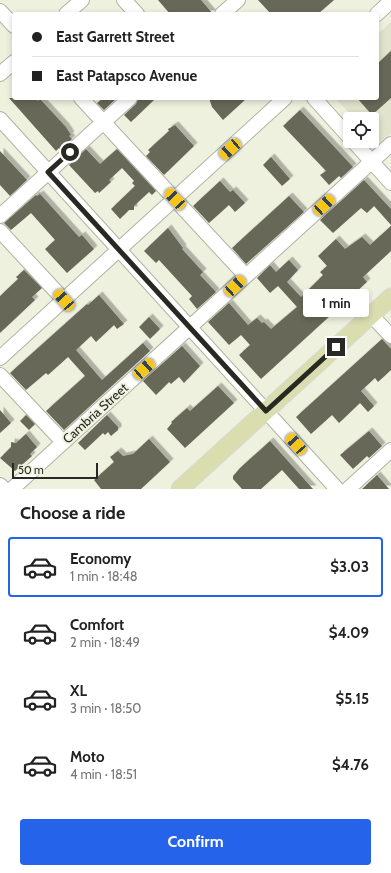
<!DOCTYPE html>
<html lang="en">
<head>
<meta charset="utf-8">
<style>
	body { margin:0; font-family:Cabin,sans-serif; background:#f2f2f2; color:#222; height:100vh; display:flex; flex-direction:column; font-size:15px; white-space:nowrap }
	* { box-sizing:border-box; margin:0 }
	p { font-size:13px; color:#767676 }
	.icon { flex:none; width:22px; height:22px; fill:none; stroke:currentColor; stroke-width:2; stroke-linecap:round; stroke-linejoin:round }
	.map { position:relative; height:489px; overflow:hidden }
	.details { display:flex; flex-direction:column; background:#fff; flex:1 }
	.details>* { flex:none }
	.banner { position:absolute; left:12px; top:12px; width:367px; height:88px; border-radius:4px; box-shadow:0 2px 6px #0003; display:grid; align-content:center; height:88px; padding:0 20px; background:#fff }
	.controls { position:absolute; left:343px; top:112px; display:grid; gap:8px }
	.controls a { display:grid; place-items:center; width:36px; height:36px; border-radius:4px; background:#fff; box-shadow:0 2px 6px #0003; font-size:20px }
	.scale { position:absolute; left:12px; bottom:10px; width:86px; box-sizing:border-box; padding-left:4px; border:2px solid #282922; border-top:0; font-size:11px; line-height:14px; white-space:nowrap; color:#282922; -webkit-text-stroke:3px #eff1df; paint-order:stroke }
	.end { position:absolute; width:18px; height:18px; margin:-9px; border:5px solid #282922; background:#fff; box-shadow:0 0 0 2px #fff }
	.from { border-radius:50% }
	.bubble { position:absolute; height:28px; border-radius:4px; background:#fff; box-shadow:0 2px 6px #0003; font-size:13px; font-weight:700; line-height:28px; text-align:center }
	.car { position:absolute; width:12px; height:24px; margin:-12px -6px; border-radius:5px; box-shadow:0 0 3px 1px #0007; background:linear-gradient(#f5c518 24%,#345 0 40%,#f5c518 0 76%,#345 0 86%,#f5c518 0) }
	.banner b { display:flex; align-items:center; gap:14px; height:38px; font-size:15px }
	.banner b+b { border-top:1px solid #e0e0e0 }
	.banner i { width:10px; height:10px; background:#222 }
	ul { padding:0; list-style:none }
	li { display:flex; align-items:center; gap:12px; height:60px; margin:0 8px 6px; padding:0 12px; border:2px solid transparent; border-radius:4px }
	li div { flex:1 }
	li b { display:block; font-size:15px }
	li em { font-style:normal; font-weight:700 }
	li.selected { border-color:#2563eb }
	li>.icon { width:36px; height:36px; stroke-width:1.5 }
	h2 { padding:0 20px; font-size:18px; line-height:48px }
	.cta { display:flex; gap:8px; margin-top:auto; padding:8px 20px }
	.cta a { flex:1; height:46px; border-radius:4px; background:#2563eb; color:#fff; font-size:16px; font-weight:700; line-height:46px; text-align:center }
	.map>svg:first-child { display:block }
</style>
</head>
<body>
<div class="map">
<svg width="391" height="489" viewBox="0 0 391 489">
	<defs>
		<filter id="shadow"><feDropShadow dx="3.5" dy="-3.5" stdDeviation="0" flood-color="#0004"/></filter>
	</defs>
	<rect width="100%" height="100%" fill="#eff1df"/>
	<path fill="#e1e3cc" d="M391 22V133L378 144 372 138V119H355L335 98H377V35Z"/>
	<path fill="#676859" filter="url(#shadow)" d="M158 0H201L213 14H170Z
		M258 0H334L318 14H271Z
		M391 51V98L372 115 357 98H377V64Z
		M9 98H35L38 101 40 99 66 127 71 135 69 136 72 139 60 150 59 148 56 151Z
		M103 98H117L104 110 97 103Z
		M138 98H156L131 122 124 115 136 104Z
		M209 98H247L223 120 212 107Z
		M300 110 353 167 341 178 339 176 329 185 320 175 326 171 283 126Z
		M175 125 194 146 164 175 146 156 150 152 148 150 169 131 168 129Z
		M86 149 100 164 117 149 156 191 152 195 149 192 134 206V210H129L120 219 111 209 135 186 132 183 134 181 122 168 109 180 111 182 99 193 98 191 95 193 69 165Z
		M0 151 27 180 10 196 0 185Z
		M271 157 290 179 282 186 263 165Z
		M364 180 391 209V225L374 206 367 213 361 208 333 233 320 220Z
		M220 181 230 192 233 190 245 203 235 212 229 205 209 223 193 206Z
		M40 194 79 237 82 235 94 249 67 273 45 249 55 240 31 213 11 230 4 223 36 195 37 196Z
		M289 196 304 212 246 264 232 248Z
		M391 226V251L363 277 367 282 261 379 239 355 250 345 241 335 229 345 208 322 229 303 248 325 257 318 262 323 264 322 271 329 297 307 278 286 270 293 257 278 270 265 276 272 289 260 298 270 287 282 301 297 323 275 320 272 327 266 318 256 336 239 345 249 362 237 370 245Z
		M168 228 183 248 182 249 203 272 200 275 216 292 197 309 189 299 192 296 159 260 156 263 144 251Z
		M24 270 42 288 32 297 35 300 0 333V296L18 279 16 277Z
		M99 295 124 324 117 329 114 325 96 342 91 336 76 350 102 380 143 343 150 351 64 430 46 411 85 376 68 357 48 375 46 373 26 390 10 373 87 304 88 305Z
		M149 317 160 329 150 339 139 327Z
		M382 339 391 349V370L378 382 375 378 361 391 374 406 368 412 360 403 339 423 332 415 311 434 296 417Z
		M182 346 200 366 184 383 179 377 171 384 169 382 156 395 143 381Z
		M218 386 234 403 185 448 167 429 172 423 171 422 187 408 190 411Z
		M0 410 11 423 0 433Z
		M26 415 35 424 29 430 20 421Z
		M107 415 118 427V430L111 436 108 432 105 435 103 433 85 450 78 443Z
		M369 431 382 446 369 458 367 456 353 469 340 455Z
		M26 434 37 447 30 454 32 456 15 471 0 458 11 447V442L16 443Z
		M149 439 170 462 141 489H101L94 480 114 462 110 457 118 451 123 456 133 454Z
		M270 441 313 489H299L282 470 261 489H242L233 479V476L240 468Z
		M377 475 389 489H362Z"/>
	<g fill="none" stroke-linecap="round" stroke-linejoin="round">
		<defs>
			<path id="minor" d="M124 0 137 14
				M0 11 14 26
				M66 14 82 0
				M222 14 238 0
				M377 14 391 1
				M0 74 14 62
				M81 98 246 276
				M314 98 350 138
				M0 119 337 489
				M353 141 391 183
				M0 216 130 98
				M0 231 64 300
				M371 315 391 336
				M0 358 285 98
				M0 375 63 442
				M0 485 4 489
				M12 489 391 144
				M348 489 391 450"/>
			<path id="major" d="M180 489 391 297"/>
		</defs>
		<use href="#minor" stroke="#b0b2a1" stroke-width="16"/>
		<use href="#major" stroke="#d8d8d7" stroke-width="19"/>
		<use href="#minor" stroke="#fff" stroke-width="14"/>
		<use href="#major" stroke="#daddae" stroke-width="17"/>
	</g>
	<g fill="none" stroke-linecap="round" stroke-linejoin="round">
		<path stroke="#282922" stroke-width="5" d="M70 152 48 172 266 411 336 347"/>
	</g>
	<g text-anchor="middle" stroke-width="4" stroke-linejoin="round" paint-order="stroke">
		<g font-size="13" fill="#282922" stroke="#eff1df">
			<text transform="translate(95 413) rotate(-42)" y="5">Cambria Street</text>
		</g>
	</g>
</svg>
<div class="controls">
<a><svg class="icon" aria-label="locate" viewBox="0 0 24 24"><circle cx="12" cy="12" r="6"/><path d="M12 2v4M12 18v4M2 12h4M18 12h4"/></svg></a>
</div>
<div class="scale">50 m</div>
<i class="end from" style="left:70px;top:152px"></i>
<i class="end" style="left:336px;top:347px"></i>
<div class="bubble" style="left:303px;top:289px;width:66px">1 min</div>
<i class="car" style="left:230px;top:149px;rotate:228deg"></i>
<i class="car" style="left:175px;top:199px;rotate:317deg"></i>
<i class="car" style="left:324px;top:205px;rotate:47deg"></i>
<i class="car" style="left:235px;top:286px;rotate:47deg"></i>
<i class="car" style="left:64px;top:300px;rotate:318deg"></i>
<i class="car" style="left:144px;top:369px;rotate:48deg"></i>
<i class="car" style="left:296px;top:444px;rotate:318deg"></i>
<div class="banner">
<b><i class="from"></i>East Garrett Street</b>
<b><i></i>East Patapsco Avenue</b>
</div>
</div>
<section class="details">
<h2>Choose a ride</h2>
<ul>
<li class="selected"><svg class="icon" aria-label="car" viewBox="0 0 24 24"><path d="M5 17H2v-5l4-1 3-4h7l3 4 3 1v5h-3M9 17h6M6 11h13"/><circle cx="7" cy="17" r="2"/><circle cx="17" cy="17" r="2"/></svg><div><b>Economy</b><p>1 min · 18:48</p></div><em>$3.03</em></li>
<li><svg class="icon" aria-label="car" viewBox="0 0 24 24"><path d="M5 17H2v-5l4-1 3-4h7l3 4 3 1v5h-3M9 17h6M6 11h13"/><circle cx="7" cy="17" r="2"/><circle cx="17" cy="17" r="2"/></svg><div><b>Comfort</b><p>2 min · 18:49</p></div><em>$4.09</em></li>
<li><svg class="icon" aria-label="car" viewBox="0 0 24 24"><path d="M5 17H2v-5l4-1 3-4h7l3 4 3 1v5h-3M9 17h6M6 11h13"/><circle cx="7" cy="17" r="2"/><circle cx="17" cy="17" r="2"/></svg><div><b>XL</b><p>3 min · 18:50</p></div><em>$5.15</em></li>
<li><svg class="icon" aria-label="car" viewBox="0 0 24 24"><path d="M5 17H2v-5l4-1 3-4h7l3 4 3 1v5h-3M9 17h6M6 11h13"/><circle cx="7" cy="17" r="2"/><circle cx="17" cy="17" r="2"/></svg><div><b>Moto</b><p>4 min · 18:51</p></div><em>$4.76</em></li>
</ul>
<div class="cta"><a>Confirm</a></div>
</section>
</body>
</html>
